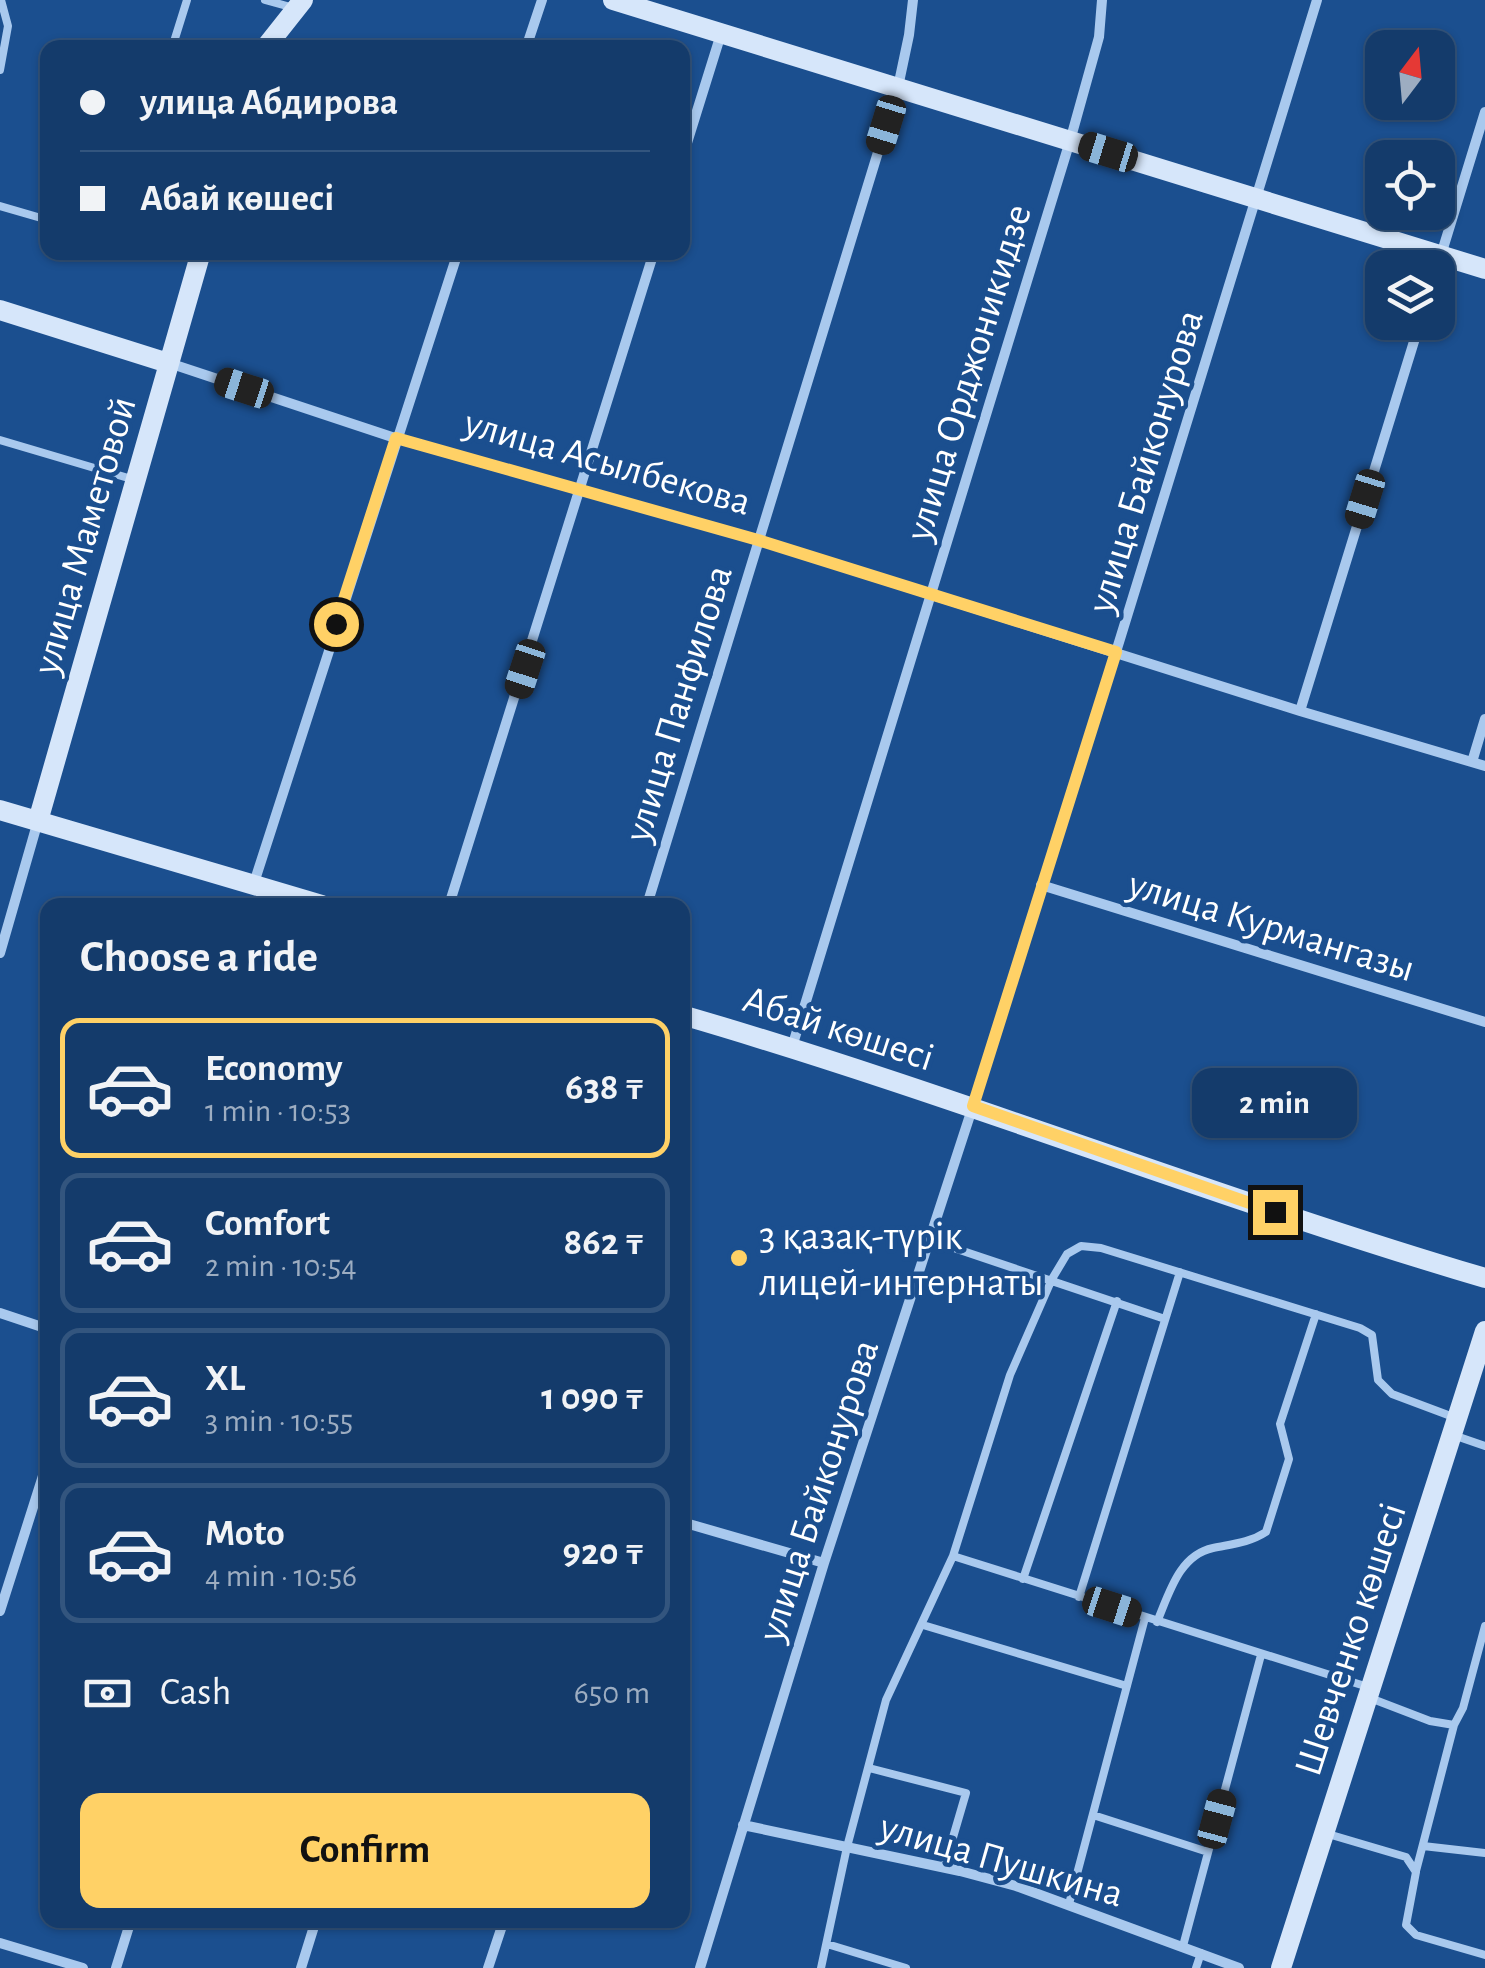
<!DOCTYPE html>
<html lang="en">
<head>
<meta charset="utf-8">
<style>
	body { margin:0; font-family:"Alegreya Sans",sans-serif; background:#1d4271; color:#f1f3f6; height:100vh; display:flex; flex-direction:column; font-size:38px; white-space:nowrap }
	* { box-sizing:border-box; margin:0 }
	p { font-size:32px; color:#9dadc1 }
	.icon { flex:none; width:55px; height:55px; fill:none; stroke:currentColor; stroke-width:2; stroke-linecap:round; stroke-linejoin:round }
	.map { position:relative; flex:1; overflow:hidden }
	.details { position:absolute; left:40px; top:898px; width:650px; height:1030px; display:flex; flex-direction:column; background:#143b6b; border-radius:20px; box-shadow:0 2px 8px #0004,0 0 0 2px #33557e }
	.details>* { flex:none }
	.guide { position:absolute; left:40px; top:40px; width:650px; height:220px; border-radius:20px; box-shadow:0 2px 8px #0004,0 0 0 2px #33557e; display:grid; align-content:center; height:220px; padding:0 40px; background:#143b6b }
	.needle { width:65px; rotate:16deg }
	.tools { position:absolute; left:1365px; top:30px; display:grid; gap:20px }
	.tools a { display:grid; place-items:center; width:90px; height:90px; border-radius:20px; background:#143b6b; box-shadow:0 2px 8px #0004,0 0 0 2px #33557e; font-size:50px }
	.end { position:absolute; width:45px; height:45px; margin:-22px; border:12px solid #ffd166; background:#111; box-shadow:0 0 0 5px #111 }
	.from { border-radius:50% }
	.bubble { position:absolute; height:70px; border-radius:20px; background:#143b6b; box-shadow:0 2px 8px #0004,0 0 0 2px #33557e; font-size:32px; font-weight:600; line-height:70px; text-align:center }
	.car { position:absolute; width:30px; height:60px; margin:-30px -15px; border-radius:12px; box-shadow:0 0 8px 2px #0007; background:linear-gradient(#222 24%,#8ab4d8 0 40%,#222 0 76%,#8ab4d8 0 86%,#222 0) }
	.guide b { display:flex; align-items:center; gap:35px; height:95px; font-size:38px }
	.guide b+b { border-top:2px solid #33557e }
	.guide i { width:25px; height:25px; background:#f1f3f6 }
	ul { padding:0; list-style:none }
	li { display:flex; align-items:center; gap:30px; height:140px; margin:0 20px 15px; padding:0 20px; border:5px solid #33557e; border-radius:20px }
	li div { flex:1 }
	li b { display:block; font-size:38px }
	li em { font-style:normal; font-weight:600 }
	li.active { border-color:#ffd166 }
	li>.icon { width:90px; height:90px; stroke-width:1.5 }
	h2 { padding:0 40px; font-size:45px; line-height:120px }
	.pay { display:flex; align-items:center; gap:25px; height:110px; padding:0 40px; font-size:38px }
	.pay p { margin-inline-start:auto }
	.primary-button { display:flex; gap:20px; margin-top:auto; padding:20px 40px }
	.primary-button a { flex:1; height:115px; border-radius:20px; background:#ffd166; color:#111; font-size:40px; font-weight:600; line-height:115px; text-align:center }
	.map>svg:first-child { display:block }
</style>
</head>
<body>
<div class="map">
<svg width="1485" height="1968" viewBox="0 0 1485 1968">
	<rect width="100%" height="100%" fill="#1b4f8f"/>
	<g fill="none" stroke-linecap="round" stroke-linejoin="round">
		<path stroke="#a9c9ee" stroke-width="8" d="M265 0 294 8
			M172 48 187 0
			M0 70 8 26 1 0
			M0 206 48 220
			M0 440 135 480
			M930 1240 1165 1319
			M1456 1436 1485 1446
			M953 1556 1368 1687
			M1023 1579 1117 1301
			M1079 1597 1180 1272
			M1157 1622C1169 1594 1179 1555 1213 1548 1232 1544 1249 1543 1266 1532L1289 1459 1280 1424 1316 1314
			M923 1625 1127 1686
			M1370 1698 1430 1721 1454 1725 1463 1708 1485 1626
			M869 1768 966 1793 944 1868
			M1093 1815 1208 1852
			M1328 1834 1406 1857 1416 1872 1406 1925 1416 1935 1485 1955
			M1423 1846 1485 1853
			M1416 1871 1454 1725
			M1069 1904 1145 1618
			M827 1944 906 1968
			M1183 1946 1261 1655
			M821 1968 847 1847 886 1700 953 1556 1010 1375 1052 1279 1067 1254 1081 1246 1101 1248 1360 1328 1372 1335 1378 1380 1392 1394 1456 1418
			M1196 1968 1201 1953"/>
		<path stroke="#a9c9ee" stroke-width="10" d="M526 48 542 0
			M682 159 721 34
			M1437 268 1485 112
			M169 363 395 438 758 540 1300 711 1485 766
			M1300 711 1420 322
			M1472 762 1485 719
			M254 883 458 252
			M1041 885 1485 1022
			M449 905 654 252
			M647 905 898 87 909 35 913 0
			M0 953 38 821
			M792 1047 1070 141 1099 37 1102 0
			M0 1313 48 1329
			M682 1522 824 1563
			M0 1611 48 1460
			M743 1825 960 1871 1016 1886 1239 1968
			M0 1943 83 1968
			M116 1968 131 1920
			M301 1968 316 1920
			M488 1968 504 1920
			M700 1968 824 1563 973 1106 1116 652 1317 0"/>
		<path stroke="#d6e6fa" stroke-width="20" d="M613 0 1485 269
			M265 48 303 0
			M0 310 168 363
			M0 810 322 905
			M38 821 201 252
			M682 1015C953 1094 1215 1198 1485 1278
			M1281 1968 1485 1331"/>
	</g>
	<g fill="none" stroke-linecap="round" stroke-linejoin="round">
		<path stroke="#ffd166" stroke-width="12" d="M336 624 396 438 758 540 1116 652 973 1106 1275 1212"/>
	</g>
	<circle fill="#ffd166" stroke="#1b4f8f" stroke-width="4" cx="739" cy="1258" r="10"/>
	<g text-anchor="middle" stroke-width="9" stroke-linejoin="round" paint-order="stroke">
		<g font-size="40" fill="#fff" stroke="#1b4f8f">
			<text transform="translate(967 372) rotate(-73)" y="14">улица Орджоникидзе</text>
			<text transform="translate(608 461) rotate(16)" y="14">улица Асылбекова</text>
			<text transform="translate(1144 461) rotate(-73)" y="14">улица Байконурова</text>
			<text transform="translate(83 535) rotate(-74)" y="14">улица Маметовой</text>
			<text transform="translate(677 703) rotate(-73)" y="14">улица Панфилова</text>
			<text transform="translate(1272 925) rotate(17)" y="14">улица Курмангазы</text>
			<text transform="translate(839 1027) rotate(18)" y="14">Абай көшесі</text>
			<text transform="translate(817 1490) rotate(-72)" y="14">улица Байконурова</text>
			<text transform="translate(1349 1639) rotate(-72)" y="14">Шевченко көшесі</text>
			<text transform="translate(1002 1859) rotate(16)" y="14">улица Пушкина</text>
		</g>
		<g font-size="40" fill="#fff" stroke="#1b4f8f" text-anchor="start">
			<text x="759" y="1249">3 қазақ-түрік<tspan x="759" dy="46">лицей-интернаты</tspan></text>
		</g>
	</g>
</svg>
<div class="tools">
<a><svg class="needle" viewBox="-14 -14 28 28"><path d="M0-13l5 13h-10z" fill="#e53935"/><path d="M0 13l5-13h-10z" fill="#9dadc1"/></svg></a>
<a><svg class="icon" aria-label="locate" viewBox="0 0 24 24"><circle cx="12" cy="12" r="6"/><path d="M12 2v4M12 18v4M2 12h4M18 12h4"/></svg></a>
<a><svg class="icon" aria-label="layers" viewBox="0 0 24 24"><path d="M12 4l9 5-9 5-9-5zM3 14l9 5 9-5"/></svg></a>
</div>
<i class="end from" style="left:336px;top:624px"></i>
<i class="end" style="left:1275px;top:1212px"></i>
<div class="bubble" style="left:1192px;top:1068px;width:165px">2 min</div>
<i class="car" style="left:886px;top:125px;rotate:197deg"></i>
<i class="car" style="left:1108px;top:152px;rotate:287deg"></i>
<i class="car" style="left:244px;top:388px;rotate:288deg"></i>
<i class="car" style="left:1365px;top:499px;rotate:197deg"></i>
<i class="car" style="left:525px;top:669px;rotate:198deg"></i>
<i class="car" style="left:1112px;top:1607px;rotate:108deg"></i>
<i class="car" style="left:1217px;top:1819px;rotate:15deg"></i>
<div class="guide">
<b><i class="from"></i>улица Абдирова</b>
<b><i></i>Абай көшесі</b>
</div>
<section class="details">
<h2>Choose a ride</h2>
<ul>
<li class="active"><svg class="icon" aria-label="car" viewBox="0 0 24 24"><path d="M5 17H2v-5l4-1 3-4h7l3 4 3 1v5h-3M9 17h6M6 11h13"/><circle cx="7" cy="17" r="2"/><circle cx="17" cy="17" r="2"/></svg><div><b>Economy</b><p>1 min · 10:53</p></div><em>638 ₸</em></li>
<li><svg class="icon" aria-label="car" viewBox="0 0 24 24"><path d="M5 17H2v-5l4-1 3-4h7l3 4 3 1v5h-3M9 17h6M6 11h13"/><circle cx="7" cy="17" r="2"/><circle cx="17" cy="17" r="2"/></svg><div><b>Comfort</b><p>2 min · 10:54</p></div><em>862 ₸</em></li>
<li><svg class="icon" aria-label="car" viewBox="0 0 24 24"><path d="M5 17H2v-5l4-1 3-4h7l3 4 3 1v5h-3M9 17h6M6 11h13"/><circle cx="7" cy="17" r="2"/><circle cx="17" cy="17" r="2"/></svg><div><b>XL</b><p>3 min · 10:55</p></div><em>1 090 ₸</em></li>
<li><svg class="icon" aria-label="car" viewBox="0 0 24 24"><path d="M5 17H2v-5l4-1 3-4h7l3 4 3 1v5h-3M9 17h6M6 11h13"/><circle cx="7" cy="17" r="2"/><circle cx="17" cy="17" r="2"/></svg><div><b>Moto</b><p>4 min · 10:56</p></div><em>920 ₸</em></li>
</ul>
<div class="pay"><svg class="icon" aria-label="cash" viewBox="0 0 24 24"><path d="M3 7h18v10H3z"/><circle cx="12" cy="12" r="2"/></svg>Cash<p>650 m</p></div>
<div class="primary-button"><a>Confirm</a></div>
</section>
</div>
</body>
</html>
